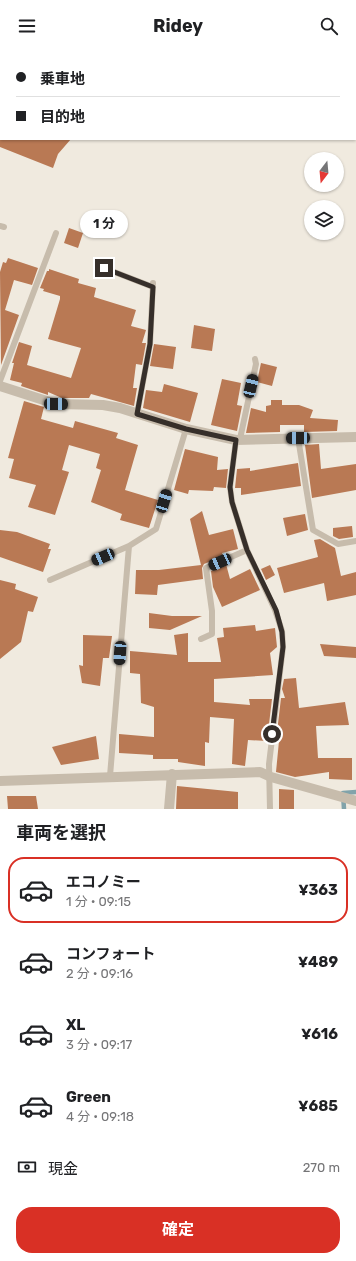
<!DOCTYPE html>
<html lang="ja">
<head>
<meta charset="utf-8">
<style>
	body { margin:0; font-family:Rubik,"Noto Sans JP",sans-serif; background:#f2f2f2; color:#202124; height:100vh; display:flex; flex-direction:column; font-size:15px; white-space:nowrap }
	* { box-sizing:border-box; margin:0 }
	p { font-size:13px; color:#757577 }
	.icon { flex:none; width:22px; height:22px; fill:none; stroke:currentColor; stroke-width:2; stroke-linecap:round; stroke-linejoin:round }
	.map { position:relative; height:757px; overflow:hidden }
	.details { display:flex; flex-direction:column; background:#fff; flex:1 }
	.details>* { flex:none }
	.banner { position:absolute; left:0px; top:0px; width:356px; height:88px; box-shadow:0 1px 3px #0004; display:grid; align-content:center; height:88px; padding:0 16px; background:#fff }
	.needle { width:26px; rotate:196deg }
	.controls { position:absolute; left:304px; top:100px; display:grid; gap:8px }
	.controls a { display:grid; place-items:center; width:40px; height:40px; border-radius:50%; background:#fff; box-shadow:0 1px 3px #0004; font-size:20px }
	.end { position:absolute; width:18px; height:18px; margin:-9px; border:5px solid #362f2a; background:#fff; box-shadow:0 0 0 2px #fff }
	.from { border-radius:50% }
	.bubble { position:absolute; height:28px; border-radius:14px; background:#fff; box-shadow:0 1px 3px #0004; font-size:13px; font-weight:700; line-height:28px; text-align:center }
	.car { position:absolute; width:12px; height:24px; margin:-12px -6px; border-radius:5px; box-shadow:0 0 3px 1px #0007; background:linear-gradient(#222 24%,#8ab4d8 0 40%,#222 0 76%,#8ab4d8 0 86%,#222 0) }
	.banner b { display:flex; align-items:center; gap:14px; height:38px; font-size:15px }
	.banner b+b { border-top:1px solid #e0e0e0 }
	.banner i { width:10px; height:10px; background:#202124 }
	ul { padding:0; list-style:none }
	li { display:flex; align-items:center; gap:12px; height:66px; margin:0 8px 6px; padding:0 8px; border:2px solid transparent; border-radius:16px }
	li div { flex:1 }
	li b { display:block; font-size:15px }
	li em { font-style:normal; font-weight:700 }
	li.active { border-color:#d93025 }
	li>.icon { width:36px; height:36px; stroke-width:1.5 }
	h2 { padding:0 16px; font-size:18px; line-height:48px }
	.pay { display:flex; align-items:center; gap:10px; height:44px; padding:0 16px; font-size:15px }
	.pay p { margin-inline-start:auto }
	.cta { display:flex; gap:8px; margin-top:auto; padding:8px 16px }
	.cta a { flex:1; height:46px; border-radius:16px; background:#d93025; color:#fff; font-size:16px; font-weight:700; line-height:46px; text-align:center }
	header { display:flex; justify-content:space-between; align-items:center; height:52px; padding:0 16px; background:#fff; font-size:18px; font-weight:700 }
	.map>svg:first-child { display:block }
</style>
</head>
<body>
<header><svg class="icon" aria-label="menu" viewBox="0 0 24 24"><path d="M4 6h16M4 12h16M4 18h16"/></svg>Ridey<svg class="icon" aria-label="search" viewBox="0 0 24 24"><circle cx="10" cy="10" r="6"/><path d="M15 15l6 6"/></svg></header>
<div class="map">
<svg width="356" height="757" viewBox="0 0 356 757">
	<rect width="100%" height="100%" fill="#f0eadf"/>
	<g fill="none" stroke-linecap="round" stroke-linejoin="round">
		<path stroke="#81a3aa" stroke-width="4.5" d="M344 757 343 741 356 740"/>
	</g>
	<path fill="#b97954" d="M0 87H71L58 102 53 116 0 95Z
		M69 176 83 181 78 196 64 191Z
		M8 206 38 216 32 233 14 228 5 258 19 263 1 313 0 220 3 210 6 211Z
		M49 217 79 227 78 231 96 236 94 245 136 258 131 274 146 278 142 291H146L142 313 136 312 133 336H137L134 354 91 342 89 346H62L48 340V343L21 334 22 331 10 328 14 311H12L19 290 32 294 27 313 71 326 81 296 48 287 60 247V244L43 239 44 237 40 236 47 219H49Z
		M194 273 215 277 212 299 191 296Z
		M154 292 176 295 173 317 150 314Z
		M261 311 277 315 272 334 257 330Z
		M222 327 241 331 237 353 242 354 237 379 211 373Z
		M164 332 198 341 190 370 143 356 146 338 162 340Z
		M271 348H282V353H299L313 358 310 366 338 368 337 379 304 380V373H280V380L246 381 251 356 266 360V354L271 353Z
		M24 349 44 355 41 367 73 376 75 369 118 381 116 386 138 393 125 438 158 448 149 476 120 468 122 462 91 450 101 418 96 416 100 402 69 393 62 418 69 420 55 463 28 455 36 433 9 426 14 407 8 406Z
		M319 392 321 417 356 412V438L312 446 305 393Z
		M185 397 218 405 217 418 228 417 226 436 214 435 213 439 189 438 188 442 174 438Z
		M298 411 301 434 241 443V436H235L237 417 250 416V419Z
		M202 459 209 483 233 477 238 497 222 501 223 504 204 512 202 516 203 527 158 533 157 543 135 542 136 518H159L201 513 190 467Z
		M305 462 308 478 287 484 283 466Z
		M352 474 353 485 339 487 333 484V476Z
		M0 478 17 480 50 492 48 497H51L43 520 0 505Z
		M320 487 335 496 341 524 356 520V543L327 549 324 531 284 541 277 516 318 505 314 488Z
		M226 512 230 527 250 517 260 538 222 555 213 535 211 519Z
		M270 513 275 523 266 528 261 517Z
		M0 528 16 532 15 537 38 545 33 560 28 559 21 590 0 607Z
		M149 561 172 564H202L170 578 149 576Z
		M255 573 256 579 275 576 277 595 270 601 273 623 214 627V650L250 653 249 647H272L267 689 248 688 245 714 232 712 234 667 210 665 209 691 205 690V714L178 710V707H153V703L119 701V682L154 685V655L141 651 140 622 130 621V599L177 603 174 583 188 581V610H221L217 586 224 585 223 576Z
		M83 583 112 584 109 606H103L100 634 82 631 79 613 83 614Z
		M320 592 356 595V606L324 604Z
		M296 626 299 656 345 650 349 673 316 674 318 706H352V728L329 727V720L295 725 276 720 279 689H276L281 646H285L282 637 284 627Z
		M96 684 99 707 61 713 52 695Z
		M177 734 238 740V757H176Z
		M279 737 294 738V757H279Z
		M7 744H36L38 757H8Z"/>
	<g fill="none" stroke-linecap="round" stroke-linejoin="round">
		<path stroke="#c7bcac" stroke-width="6" d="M0 63H1
			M0 174 4 175
			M104 216 153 235
			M0 329 56 181
			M137 362 150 292 153 231
			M298 386 313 478 338 492 356 489
			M240 387 256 312 255 307
			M236 388 230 435 232 450 247 498 275 558 282 579 283 595 269 712 270 757
			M50 528 129 494 156 477 186 377
			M201 587 212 582V559L206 516 247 498
			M110 724 129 494"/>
		<path stroke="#c7bcac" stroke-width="10" d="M0 334 56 352 103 353 120 356 186 377 236 388 356 385
			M0 729 260 720 271 725 356 749
			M169 757 172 722"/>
	</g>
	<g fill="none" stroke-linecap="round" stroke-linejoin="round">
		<path stroke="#362f2a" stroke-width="5" d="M104 216 153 235 150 292 137 362 186 377 236 388 230 435 232 450 247 498 276 558 282 580 283 595 272 682"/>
	</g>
</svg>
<div class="controls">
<a><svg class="needle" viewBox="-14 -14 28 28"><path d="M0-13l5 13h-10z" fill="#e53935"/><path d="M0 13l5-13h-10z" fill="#757577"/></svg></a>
<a><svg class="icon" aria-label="layers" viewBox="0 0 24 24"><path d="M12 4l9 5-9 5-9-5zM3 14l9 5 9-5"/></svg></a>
</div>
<i class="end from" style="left:272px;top:682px"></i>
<i class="end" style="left:104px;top:216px"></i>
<div class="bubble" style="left:80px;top:158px;width:48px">1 分</div>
<i class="car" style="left:251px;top:334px;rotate:13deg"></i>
<i class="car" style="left:56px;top:352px;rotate:91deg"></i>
<i class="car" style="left:298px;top:386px;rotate:269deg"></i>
<i class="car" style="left:164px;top:449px;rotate:17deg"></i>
<i class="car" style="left:103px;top:505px;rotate:247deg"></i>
<i class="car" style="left:220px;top:510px;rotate:246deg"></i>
<i class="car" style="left:120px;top:601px;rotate:184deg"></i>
<div class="banner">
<b><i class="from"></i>乗車地</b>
<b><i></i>目的地</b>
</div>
</div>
<section class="details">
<h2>車両を選択</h2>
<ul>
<li class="active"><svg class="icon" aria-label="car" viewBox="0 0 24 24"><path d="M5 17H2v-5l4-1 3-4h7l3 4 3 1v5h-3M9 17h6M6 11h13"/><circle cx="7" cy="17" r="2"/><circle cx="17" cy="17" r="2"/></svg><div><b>エコノミー</b><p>1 分 · 09:15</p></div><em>¥363</em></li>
<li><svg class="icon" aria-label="car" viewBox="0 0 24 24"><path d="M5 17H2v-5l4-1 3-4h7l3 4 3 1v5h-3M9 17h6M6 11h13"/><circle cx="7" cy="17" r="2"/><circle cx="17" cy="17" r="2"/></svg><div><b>コンフォート</b><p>2 分 · 09:16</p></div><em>¥489</em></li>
<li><svg class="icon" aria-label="car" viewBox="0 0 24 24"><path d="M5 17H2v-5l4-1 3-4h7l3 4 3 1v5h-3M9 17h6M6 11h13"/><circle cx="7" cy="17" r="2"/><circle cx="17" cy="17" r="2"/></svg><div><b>XL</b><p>3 分 · 09:17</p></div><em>¥616</em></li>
<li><svg class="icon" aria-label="car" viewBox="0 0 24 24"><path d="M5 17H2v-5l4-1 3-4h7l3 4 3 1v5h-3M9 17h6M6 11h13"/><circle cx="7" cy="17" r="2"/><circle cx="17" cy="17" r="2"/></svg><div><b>Green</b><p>4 分 · 09:18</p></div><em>¥685</em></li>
</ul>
<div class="pay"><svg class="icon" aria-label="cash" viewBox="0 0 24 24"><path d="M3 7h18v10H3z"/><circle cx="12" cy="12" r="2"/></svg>現金<p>270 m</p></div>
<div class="cta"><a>確定</a></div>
</section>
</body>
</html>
